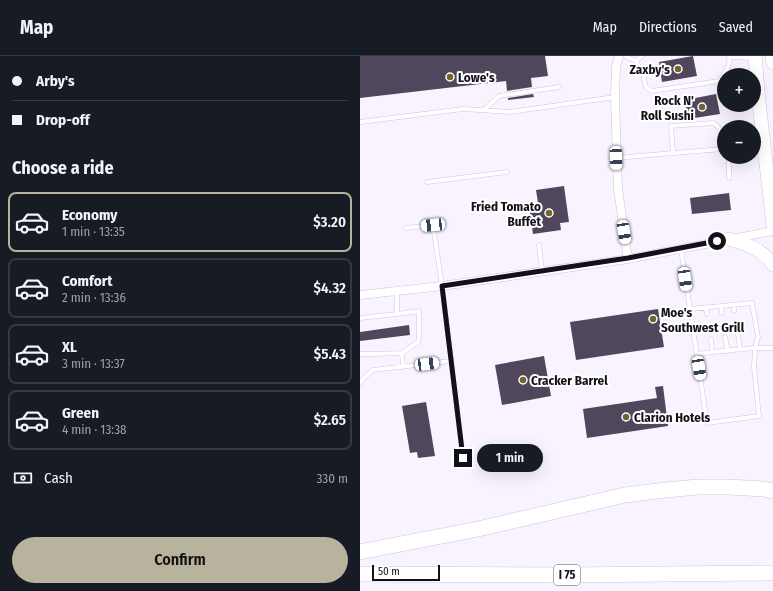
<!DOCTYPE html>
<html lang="en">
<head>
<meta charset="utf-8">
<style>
	body { margin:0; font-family:"Fira Sans Condensed",sans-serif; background:#20242c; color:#f1f3f6; height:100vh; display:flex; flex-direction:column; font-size:15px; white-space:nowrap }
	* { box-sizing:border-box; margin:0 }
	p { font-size:13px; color:#9ea1a6 }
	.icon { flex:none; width:22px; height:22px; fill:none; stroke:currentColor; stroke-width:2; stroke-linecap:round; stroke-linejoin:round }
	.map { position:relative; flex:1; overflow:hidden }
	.details { display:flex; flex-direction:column; background:#171b24; width:360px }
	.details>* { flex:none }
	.banner { display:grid; align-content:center; height:88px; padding:0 12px; background:#171b24 }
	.controls { position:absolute; left:357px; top:12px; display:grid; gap:8px }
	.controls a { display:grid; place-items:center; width:44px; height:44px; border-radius:50%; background:#171b24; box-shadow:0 4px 16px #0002; font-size:20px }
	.scale { position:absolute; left:12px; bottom:10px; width:68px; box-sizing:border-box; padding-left:4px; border:2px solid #141019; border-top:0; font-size:11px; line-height:14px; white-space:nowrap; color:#141019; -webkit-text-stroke:3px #fff; paint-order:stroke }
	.end { position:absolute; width:18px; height:18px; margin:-9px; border:5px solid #141019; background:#fff; box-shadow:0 0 0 2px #fff }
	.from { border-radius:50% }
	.bubble { position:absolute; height:28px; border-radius:14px; background:#171b24; box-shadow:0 4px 16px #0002; font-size:13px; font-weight:600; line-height:28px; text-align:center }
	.car { position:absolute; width:12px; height:24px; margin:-12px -6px; border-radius:5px; box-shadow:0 0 3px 1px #0007; background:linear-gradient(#fff 24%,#345 0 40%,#fff 0 76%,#345 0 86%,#fff 0) }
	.banner b { display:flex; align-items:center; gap:14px; height:38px; font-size:15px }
	.banner b+b { border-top:1px solid #363941 }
	.banner i { width:10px; height:10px; background:#f1f3f6 }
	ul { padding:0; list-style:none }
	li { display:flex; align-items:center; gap:12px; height:60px; margin:0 8px 6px; padding:0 4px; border:2px solid #363941; border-radius:8px }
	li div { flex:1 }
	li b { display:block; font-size:15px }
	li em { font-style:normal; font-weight:600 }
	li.selected { border-color:#b7b39d }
	li>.icon { width:36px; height:36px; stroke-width:1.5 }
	h2 { padding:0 12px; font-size:18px; line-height:48px }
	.pay { display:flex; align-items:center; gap:10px; height:44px; padding:0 12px; font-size:15px }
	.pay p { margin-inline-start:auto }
	.cta { display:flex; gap:8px; margin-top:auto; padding:8px 12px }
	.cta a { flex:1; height:46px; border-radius:24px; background:#b7b39d; color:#111; font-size:16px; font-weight:600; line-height:46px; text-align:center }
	header { display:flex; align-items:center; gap:24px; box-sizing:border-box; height:56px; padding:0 20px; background:#171b24; border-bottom:1px solid #363941 }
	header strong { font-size:19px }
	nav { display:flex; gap:22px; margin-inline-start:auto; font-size:14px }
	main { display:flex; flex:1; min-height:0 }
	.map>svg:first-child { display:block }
</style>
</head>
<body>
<header>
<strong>Map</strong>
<nav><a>Map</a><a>Directions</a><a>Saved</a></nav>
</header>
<main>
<section class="details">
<div class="banner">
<b><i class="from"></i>Arby's</b>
<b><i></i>Drop-off</b>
</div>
<h2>Choose a ride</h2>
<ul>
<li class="selected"><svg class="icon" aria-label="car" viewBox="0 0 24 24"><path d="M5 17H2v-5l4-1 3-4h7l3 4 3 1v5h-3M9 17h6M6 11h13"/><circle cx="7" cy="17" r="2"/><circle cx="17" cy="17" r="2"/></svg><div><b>Economy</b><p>1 min · 13:35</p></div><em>$3.20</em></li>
<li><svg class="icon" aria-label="car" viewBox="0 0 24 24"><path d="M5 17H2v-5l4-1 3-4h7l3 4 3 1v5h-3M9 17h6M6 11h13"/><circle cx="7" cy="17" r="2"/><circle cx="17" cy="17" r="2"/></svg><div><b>Comfort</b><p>2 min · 13:36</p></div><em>$4.32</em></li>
<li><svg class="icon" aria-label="car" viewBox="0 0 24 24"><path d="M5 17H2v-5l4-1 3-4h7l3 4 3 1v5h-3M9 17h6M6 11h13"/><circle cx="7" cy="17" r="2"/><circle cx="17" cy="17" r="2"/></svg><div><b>XL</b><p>3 min · 13:37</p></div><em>$5.43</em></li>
<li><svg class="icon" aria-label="car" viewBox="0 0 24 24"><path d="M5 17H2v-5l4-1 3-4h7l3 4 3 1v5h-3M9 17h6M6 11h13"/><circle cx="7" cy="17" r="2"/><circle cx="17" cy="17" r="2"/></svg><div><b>Green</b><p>4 min · 13:38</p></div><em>$2.65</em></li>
</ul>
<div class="pay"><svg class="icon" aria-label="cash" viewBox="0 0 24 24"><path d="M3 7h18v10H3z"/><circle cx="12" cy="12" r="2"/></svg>Cash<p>330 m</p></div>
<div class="cta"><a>Confirm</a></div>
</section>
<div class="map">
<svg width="413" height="535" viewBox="0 0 413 535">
	<rect width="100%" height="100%" fill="#f8f3fe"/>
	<path fill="#51475d" d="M0 0H185L188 20 171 22 172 31 147 35 146 25 0 42Z
		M333 0 337 20 302 26 299 6Z
		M173 38 174 41 148 44V42Z
		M356 38 360 58 328 63 325 44Z
		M204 130 209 166 200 167 201 174 173 178 169 148 178 147 176 134Z
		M369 137 371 154 332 158 330 142Z
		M298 253 304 291 216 304 210 266Z
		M49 269 50 279 0 285V276Z
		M184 300 191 340 142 349 135 309Z
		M303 330 308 370 227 382 223 353 297 342 295 331Z
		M66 346 75 400 58 402 57 396 50 397 42 350Z"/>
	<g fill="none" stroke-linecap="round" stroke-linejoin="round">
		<defs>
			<path id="lane" d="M265 0 276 5 283 18 286 31 292 35 359 25C365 17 371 10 369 0
				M369 1 393 2
				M276 5 282 0
				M124 54 139 40 199 31
				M0 66 103 53 150 56 255 41
				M353 67C364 73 362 82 364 93L313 97 311 70Z
				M369 101V122
				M257 102 313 97
				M67 126 147 116
				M46 172 73 169 82 230 103 402
				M179 189 182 215
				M321 193 347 367 399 360 394 311 395 292H413
				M37 235V258L59 255V280L58 286 42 297 43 311
				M374 249V255
				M361 250 362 257
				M346 252 347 258
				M330 253 392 247 398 281 395 292 352 296 337 298
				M0 262 37 258
				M378 279 380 293
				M365 281 368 295
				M351 283 352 296
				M0 298H12L42 297
				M0 327 4 322 13 314 91 305"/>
			<path id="street" d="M259 0 256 11 255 41 258 133 268 203
				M0 239 82 230 268 203 413 175"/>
			<path id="primary" d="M395 0 399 46 413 169
				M412 0 413 7
				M369 183C386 188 403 193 413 209"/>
			<path id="highway" d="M0 496 118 473 265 439 306 434 338 431H369L404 433 413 435
				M0 518 205 519 413 517"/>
		</defs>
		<use href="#lane" stroke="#d0c3de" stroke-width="5"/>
		<use href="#street" stroke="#d0c3de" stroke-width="9"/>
		<use href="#primary" stroke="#d0c3de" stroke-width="14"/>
		<use href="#highway" stroke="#d0c3de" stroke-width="16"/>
		<use href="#lane" stroke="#fff" stroke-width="4"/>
		<use href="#street" stroke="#fff" stroke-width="8"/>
		<use href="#primary" stroke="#fff" stroke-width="13"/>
		<use href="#highway" stroke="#fff" stroke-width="15"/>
	</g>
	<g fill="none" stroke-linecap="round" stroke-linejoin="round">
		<path stroke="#141019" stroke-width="5" d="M103 402 82 230 268 202 357 185"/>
	</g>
	<g fill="#706431" stroke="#fff" stroke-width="1.5">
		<circle cx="318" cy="13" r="4"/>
		<circle cx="90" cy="21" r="4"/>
		<circle cx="342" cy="51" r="4"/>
		<circle cx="189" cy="157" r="4"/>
		<circle cx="293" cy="263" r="4"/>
		<circle cx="163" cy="324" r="4"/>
		<circle cx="266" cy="361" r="4"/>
	</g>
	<g text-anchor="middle" stroke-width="4" stroke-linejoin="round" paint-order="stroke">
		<rect fill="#fff" stroke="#5a585e" stroke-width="1" x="194" y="509" width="26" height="20" rx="3"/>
		<g font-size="12" font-weight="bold" fill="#141019">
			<text x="207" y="523">I 75</text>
		</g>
		<g font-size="13" font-weight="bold" fill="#141019" stroke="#fff" text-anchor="start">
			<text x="310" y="18" text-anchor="end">Zaxby's</text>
			<text x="98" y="26">Lowe's</text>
			<text x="334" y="49" text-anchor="end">Rock N'<tspan x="334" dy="15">Roll Sushi</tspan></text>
			<text x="181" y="155" text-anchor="end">Fried Tomato<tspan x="181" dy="15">Buffet</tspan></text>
			<text x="301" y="261">Moe's<tspan x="301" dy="15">Southwest Grill</tspan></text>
			<text x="171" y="329">Cracker Barrel</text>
			<text x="274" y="366">Clarion Hotels</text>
		</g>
	</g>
</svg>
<div class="controls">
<a>+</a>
<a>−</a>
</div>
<div class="scale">50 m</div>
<i class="end from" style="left:357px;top:185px"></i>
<i class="end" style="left:103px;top:402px"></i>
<div class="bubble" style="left:117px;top:388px;width:66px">1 min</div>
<i class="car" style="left:256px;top:102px;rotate:178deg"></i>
<i class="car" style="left:73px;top:169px;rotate:264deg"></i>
<i class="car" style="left:264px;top:176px;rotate:171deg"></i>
<i class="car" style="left:325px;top:223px;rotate:172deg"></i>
<i class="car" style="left:67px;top:308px;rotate:83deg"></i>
<i class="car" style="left:339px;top:312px;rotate:171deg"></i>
</div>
</main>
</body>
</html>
